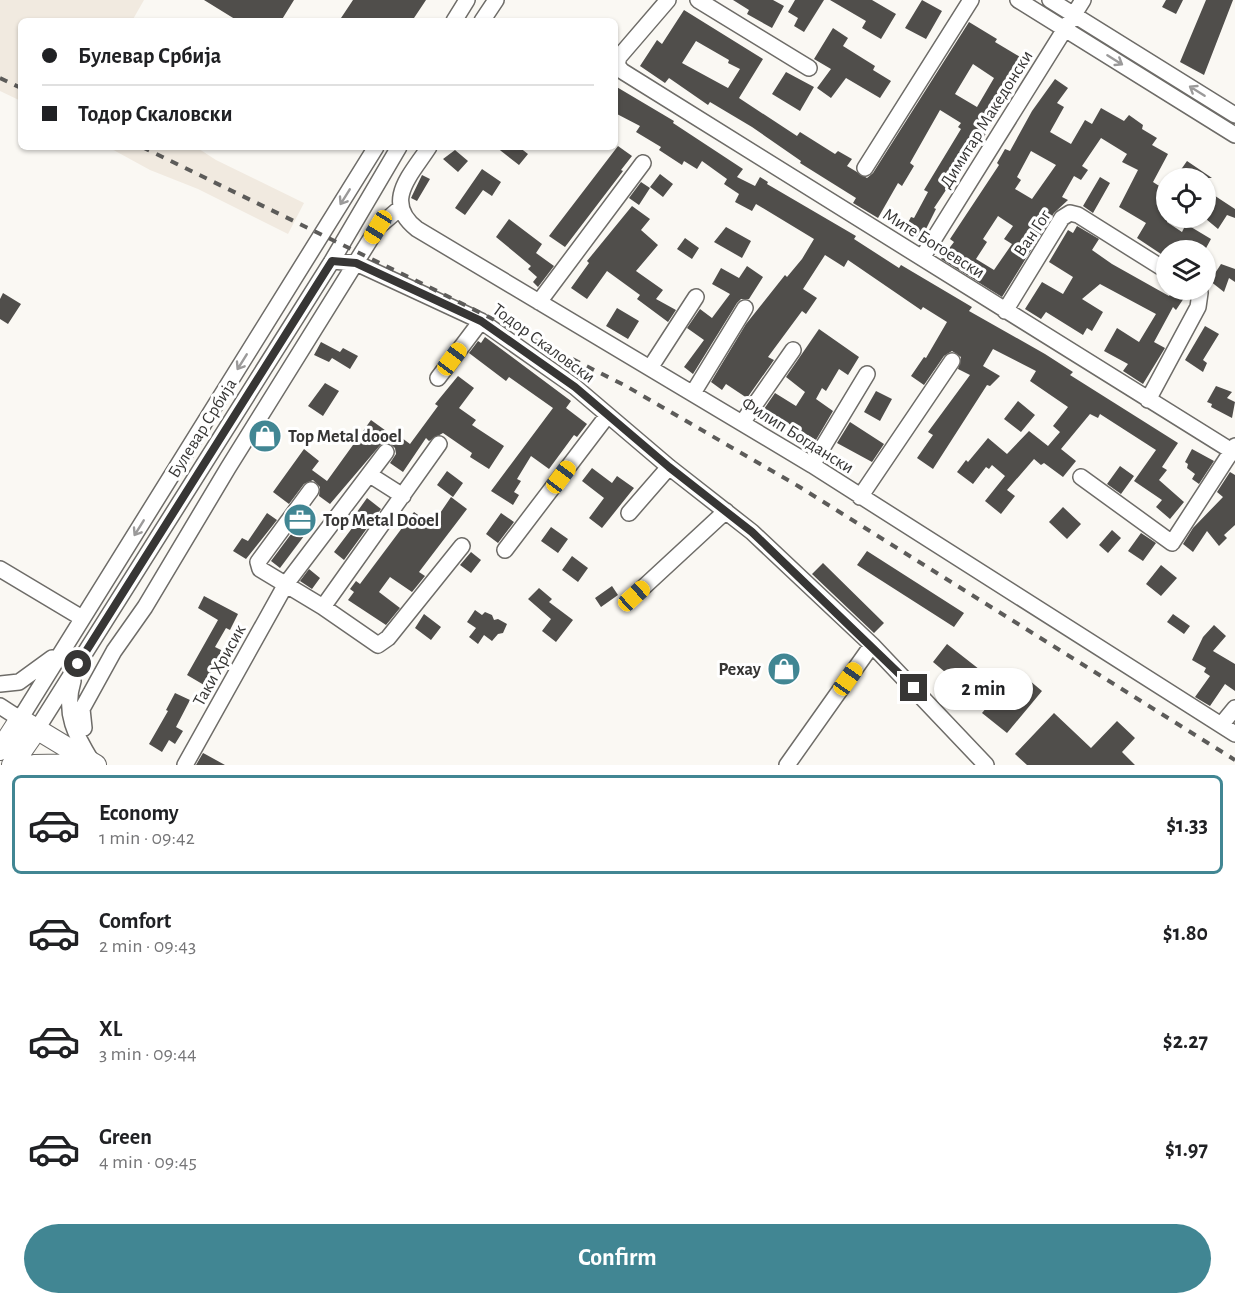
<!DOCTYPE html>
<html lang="en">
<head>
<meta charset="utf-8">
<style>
	body { margin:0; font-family:"Alegreya Sans",sans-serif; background:#f2f2f2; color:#202124; height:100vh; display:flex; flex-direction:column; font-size:22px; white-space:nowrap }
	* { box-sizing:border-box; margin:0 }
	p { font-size:20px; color:#757577 }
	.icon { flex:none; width:33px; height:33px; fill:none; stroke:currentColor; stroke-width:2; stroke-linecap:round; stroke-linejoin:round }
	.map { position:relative; height:765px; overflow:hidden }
	.panel { display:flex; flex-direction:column; background:#fff; flex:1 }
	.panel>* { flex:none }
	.top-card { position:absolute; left:18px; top:18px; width:600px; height:132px; border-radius:9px; box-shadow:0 2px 4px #0004; display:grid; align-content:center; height:132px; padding:0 24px; background:#fff }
	.fabs { position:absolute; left:1156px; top:168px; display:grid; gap:12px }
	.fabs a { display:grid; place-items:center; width:60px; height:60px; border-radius:50%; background:#fff; box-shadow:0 2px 4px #0004; font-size:30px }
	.end { position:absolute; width:27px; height:27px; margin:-14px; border:8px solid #373635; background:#fff; box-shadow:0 0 0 3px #fff }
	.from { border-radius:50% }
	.bubble { position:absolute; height:42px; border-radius:21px; background:#fff; box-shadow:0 2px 4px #0004; font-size:20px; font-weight:700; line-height:42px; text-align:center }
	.car { position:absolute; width:18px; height:36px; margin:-18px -9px; border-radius:8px; box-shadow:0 0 4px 2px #0007; background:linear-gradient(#f5c518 24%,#345 0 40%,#f5c518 0 76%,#345 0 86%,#f5c518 0) }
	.top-card b { display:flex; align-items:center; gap:21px; height:57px; font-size:22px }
	.top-card b+b { border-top:2px solid #e0e0e0 }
	.top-card i { width:15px; height:15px; background:#202124 }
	ul { padding:10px 0 0; list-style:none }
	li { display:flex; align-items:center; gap:18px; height:99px; margin:0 12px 9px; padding:0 12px; border:3px solid transparent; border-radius:9px }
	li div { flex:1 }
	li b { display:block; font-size:22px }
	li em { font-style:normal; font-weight:700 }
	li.active { border-color:#418693 }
	li>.icon { width:54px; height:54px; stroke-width:1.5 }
	.button { display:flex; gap:12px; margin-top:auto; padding:12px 24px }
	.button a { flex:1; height:69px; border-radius:36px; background:#418693; color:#fff; font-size:24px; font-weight:700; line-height:69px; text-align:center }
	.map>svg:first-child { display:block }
</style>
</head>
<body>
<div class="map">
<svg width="1235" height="765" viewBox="0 0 1235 765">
	<rect width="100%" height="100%" fill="#faf8f3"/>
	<path fill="#f1eae0" d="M0 0H144L132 21H21V101L0 91Z
		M108 147H196L216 160 304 203 288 234 198 189 150 170Z"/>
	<path fill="#504e4b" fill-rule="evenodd" d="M204 0H294L281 21H238Z
		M353 0H426L412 21H339Z
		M733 0H773L784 6 772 28 747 14 749 10Z
		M795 0H824L804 32 794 26 798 18 788 12Z
		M830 0H872L896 14 881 39 862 28 866 21Z
		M922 0 942 11 926 39 905 28Z
		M1166 0H1183L1176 14 1162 7Z
		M1206 0H1233L1204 75 1180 62Z
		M684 10 763 59 739 98 797 136 800 132 835 154 838 151 852 159 847 166 867 178 873 173 969 22 997 39 995 42 1027 61 981 142 978 140 950 188 948 187 934 208 936 209 921 239 904 230 911 217 914 218 928 192 924 190 961 129 958 127 961 123 940 110 910 163 914 166 902 186 898 183 878 218 853 203 856 198 800 163 801 161 752 127 710 102 708 105 669 78 665 83 640 66 657 40 662 44ZM696 41 729 60 728 63 740 69 728 88 682 63ZM973 64 994 78 977 107 955 94Z
		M833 28 848 38 843 46 875 66 873 70 891 81 880 98 846 78 831 98 817 88 831 69 814 59Z
		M786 72 814 87 800 111 772 94Z
		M1055 79 1068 88 1057 103 1064 107 1050 132 1071 144 1085 120 1092 124 1101 108 1124 121 1129 115 1143 125 1142 129 1157 138 1152 145 1168 154 1153 182 1167 191V222L1182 232 1186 224 1211 239 1205 250H1167L1164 256 1137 238 1146 223 1119 207 1138 170 1122 162 1127 154 1101 138 1082 166 1088 170 1081 180 1074 176 1062 197 1068 200 1054 213 1002 297 941 259 954 242 950 239 999 165 997 163 1005 149 1010 151 1032 111ZM1031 151 1056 165 1032 199 1015 189 1021 180 1017 177ZM998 216 1013 226 1004 239 1012 244 994 270 976 259 987 242 983 239Z
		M615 86 674 121 673 123 743 169 737 177 755 186 760 177 768 182 767 184 856 236 854 239 899 268 901 265 972 307 969 311 1045 354 1073 372 1070 375 1178 443 1162 467 1167 470 1159 480 1184 502 1170 519 1156 507 1162 500 1134 481 1156 450 1100 414 1098 418 1090 414 1061 449 1076 461 1063 477 1044 463 1041 465 1034 459 1007 490 1015 496 1001 514 985 501 1005 476 992 465 989 469 986 467 973 484 957 472 966 460 968 462 988 438 1007 454 1029 431 1048 446 1060 432 1053 426 1068 407 1030 381 1036 371 993 349 983 366 1000 376 990 386 987 385 933 469 917 458 933 435 928 432 970 375 958 369 961 357 952 351 944 356 924 385 911 376 924 357 926 358 947 322 923 307 921 310 848 260 844 267 825 255 803 289 817 298 806 314 802 311 768 357 774 360 747 398 726 384 722 390 711 382 746 324 785 275 787 277 802 259 814 239 756 204 752 211 735 202 739 194 724 184 727 179 702 161 697 169 684 161 682 165 659 150 661 147 636 132 640 126 615 113Z
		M618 146 632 156 621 170 623 171 565 247 549 236Z
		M496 147H519L528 154 519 165Z
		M455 150 468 161 458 172 443 159Z
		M1187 161 1212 178H1175Z
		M482 169 501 182 492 196 483 190 465 215 455 208Z
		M660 174 673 184 663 197 650 187Z
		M422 175 430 179 417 201 411 198Z
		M1100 177 1110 183 1093 213 1083 206Z
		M641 182 650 188 639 205 629 198Z
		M1206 190 1235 209V218L1227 215 1218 229 1206 219Z
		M632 206 650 219 641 230 658 245 636 271 663 290 656 299 676 310 668 322 637 299 640 295 607 271 587 299 571 288 589 263 587 261Z
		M509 219 542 244 536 253 554 266 538 287 533 282 537 277 528 269 531 266 496 237Z
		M1077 226 1099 239 1092 250 1112 264 1169 296 1174 290H1179L1186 295 1176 310 1173 307 1154 342 1165 348 1143 384 1123 371 1128 364 1104 351 1117 328 1139 342 1156 314 1100 284 1082 299 1103 312 1092 331 1087 328 1083 335 1046 312 1041 319 1025 309 1042 282 1063 294 1073 277 1049 262 1068 230 1073 233Z
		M726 227 751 241 742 258 714 242Z
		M685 238 699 248 692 259 677 249Z
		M1221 264 1235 269V282L1229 278 1224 292 1210 281Z
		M747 266 763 277 749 299H741L737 303 693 374 684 367 704 340 687 328 700 309 712 318 730 294 712 284 721 268 739 278Z
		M3 293 21 304 8 324 0 319V299Z
		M617 308 639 321 628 339 606 326Z
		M1205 326 1219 334 1203 360 1207 363 1203 372 1185 360Z
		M819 329 859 357 848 375 839 369 826 391 822 388 816 399 833 411 816 440 764 409 775 393 796 406 805 392 786 377Z
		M485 337 571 401 566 408 587 424 577 437 574 435 549 469 531 456 517 479 521 481 514 492 519 495 513 505 491 491 553 408 509 377 506 381 469 353 478 341 481 343Z
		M321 342 340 352 343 348 358 356 350 369 332 358 329 362 314 355Z
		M458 376 474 388 459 408 476 420 472 425 504 446 489 469 470 457 472 453 443 433 429 441 426 438 403 472 390 463 396 454 395 448 388 442 382 443 330 504 319 496 320 487 313 480 304 484 289 504 273 492 304 449 319 461 312 470 327 481 371 420 400 441 402 438 410 444 438 406 435 404Z
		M325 383 339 391 323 416 308 406Z
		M1216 386 1232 392 1227 398 1235 402 1232 418 1211 407 1212 404 1207 402Z
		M876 391 892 399 880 421 864 412Z
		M1018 401 1035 415 1021 432 1004 419Z
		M850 422 884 444 872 462 837 443Z
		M1192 449 1214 461 1199 484 1192 479 1195 474 1187 468 1188 464 1185 462Z
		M1120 466 1134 476 1121 494 1107 484Z
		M592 468 612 483 617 476 634 488 602 528 589 518 604 498 582 481Z
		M447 471 463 483 453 497 437 485Z
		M1230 472 1235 475V525L1224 535 1227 538 1219 546 1207 531 1193 552 1183 544 1193 528 1223 497 1217 492Z
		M451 497 467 509 419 572 425 576 412 592 390 577 379 592 400 608 386 625 348 600 354 592 350 589 356 581 360 584 414 512 432 525Z
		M367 498 381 509 344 560 334 552 362 515 357 512Z
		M1063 507 1081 524 1067 539 1049 522Z
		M267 513 277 520 246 559 233 551 242 538 248 541Z
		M501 513 514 522 498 543 486 534Z
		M303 518 313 524 280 568 271 561Z
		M551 527 568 539 558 553 541 541Z
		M1112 530 1121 538 1108 553 1099 545Z
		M1141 533 1156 543 1143 561 1128 551Z
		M867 551 964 613 954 627 857 565Z
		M471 552 481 560 471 573 460 565Z
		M572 556 588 568 578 582 562 570Z
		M823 563 884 623 874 633 812 574Z
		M1161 565 1177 578 1161 596 1146 584Z
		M309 569 320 578 312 589 300 581Z
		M612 586 618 595 601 607 595 598Z
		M539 588 552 599 549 602 573 620 556 642 542 631 551 619 528 599Z
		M204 596 238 614 230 630 226 628 215 647 223 651 204 685 187 675 218 620 198 608Z
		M475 610 482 615 485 612 492 615 494 620 498 619 507 624 503 633 498 634 492 641 484 635 478 644 469 637 476 628 467 622Z
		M424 614 441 627 431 640 415 628Z
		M1173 614 1190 626 1184 634 1167 622Z
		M1214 625 1226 636 1213 651 1235 664V691L1225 684 1210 706 1195 697 1210 676 1204 672 1206 668 1192 660 1203 637Z
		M947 644 984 673 969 692 933 662Z
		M1017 670 1042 691 1007 733 982 713Z
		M175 693 190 700 176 727 183 731 175 744 169 740 162 752 149 744 168 711 166 710Z
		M1054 713 1091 748 1117 721 1135 738 1122 752 1135 765H1027L1015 754Z
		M203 753 205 754 225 765H196Z"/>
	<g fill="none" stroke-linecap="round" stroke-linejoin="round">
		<defs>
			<path id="minor" d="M668 0 619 57 617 65 622 71 1235 453
				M698 0 809 68
				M1018 0 1235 135
				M1050 0 1235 115
				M454 21 467 0
				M482 21 496 0
				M429 147C411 175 382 202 417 229L812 465 1235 734
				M865 168 971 0
				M922 258 1083 0
				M332 261 356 263 481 321 575 387 669 467 752 532 872 645 986 765
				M539 302 643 163
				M1005 311 1062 218 1070 213 1078 215 1167 271
				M650 368 696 297
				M438 378 481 321
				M693 393 745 308
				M1148 400 1198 307 1200 293 1195 290
				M742 423 793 350
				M812 465 867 374
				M370 475 403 496
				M1081 477 1172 543 1235 446
				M311 490 258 562 260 569 323 607 378 645 388 638 462 546
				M860 497 952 361
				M629 513 669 467
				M505 550 607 416
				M0 569 82 618
				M634 596 726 511
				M323 607 439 444
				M73 681C63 713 76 736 92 762
				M0 684 19 682 52 658
				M0 706 20 719 376 147
				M1221 725 1235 708
				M84 728 82 709 114 651 145 607 228 468 378 227 399 209
				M37 729 332 261 399 147
				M185 765 286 584 386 452
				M787 765 872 645"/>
			<path id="major" d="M0 750 20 719 96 765
				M12 765 37 729
				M34 765 91 764"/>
		</defs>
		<use href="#minor" stroke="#6e6c68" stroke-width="18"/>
		<use href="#major" stroke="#6e6c68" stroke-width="22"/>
		<use href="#minor" stroke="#fff" stroke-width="15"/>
		<use href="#major" stroke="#fff" stroke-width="20"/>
		<path stroke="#5c5b59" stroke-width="4" stroke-dasharray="8 8" stroke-linecap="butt" d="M0 78 21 88
			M142 147 431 288 626 386 798 486 1235 760"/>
	</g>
	<defs><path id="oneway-shaft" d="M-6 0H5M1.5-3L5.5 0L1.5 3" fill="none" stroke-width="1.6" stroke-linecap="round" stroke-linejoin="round" transform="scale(1.5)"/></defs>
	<g stroke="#9b9a9a">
		<use href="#oneway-shaft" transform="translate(1115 60) rotate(32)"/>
		<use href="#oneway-shaft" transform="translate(1197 91) rotate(-148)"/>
		<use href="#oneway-shaft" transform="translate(345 197) rotate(122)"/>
		<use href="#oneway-shaft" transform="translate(242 362) rotate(122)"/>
		<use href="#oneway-shaft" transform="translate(139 528) rotate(122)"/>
	</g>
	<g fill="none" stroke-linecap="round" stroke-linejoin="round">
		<path stroke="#373635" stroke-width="8" d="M78 664 332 261 356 263 481 321 575 387 669 467 752 532 914 688"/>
	</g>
	<defs>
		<symbol id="shop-disc" viewBox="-11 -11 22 22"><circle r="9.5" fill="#418693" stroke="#fff"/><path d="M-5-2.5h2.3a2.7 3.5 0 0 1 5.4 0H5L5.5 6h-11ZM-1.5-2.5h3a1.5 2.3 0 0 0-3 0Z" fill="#fff"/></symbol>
		<symbol id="office-disc" viewBox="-11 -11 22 22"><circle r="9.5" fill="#418693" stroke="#fff"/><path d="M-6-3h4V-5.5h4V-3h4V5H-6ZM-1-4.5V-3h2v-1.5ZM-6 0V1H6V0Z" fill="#fff"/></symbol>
	</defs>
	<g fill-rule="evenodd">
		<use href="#shop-disc" x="246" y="417" width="38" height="38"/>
		<use href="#office-disc" x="281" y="501" width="38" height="38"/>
		<use href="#shop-disc" x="765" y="650" width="38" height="38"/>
	</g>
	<g text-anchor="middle" stroke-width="6" stroke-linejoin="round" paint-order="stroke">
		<g font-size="18" fill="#373635" stroke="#fff">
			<text transform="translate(986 119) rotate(-58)" y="6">Димитар Македонски</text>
			<text transform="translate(1032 233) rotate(-56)" y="6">Ван Гог</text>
			<text transform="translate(934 243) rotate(32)" y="6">Мите Богоевски</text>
			<text transform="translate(544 343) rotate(36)" y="6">Тодор Скаловски</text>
			<text transform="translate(202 428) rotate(-58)" y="6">Булевар Србија</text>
			<text transform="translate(798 435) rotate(32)" y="6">Филип Богдански</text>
			<text transform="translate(219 665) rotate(-61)" y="6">Таки Хрисик</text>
		</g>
		<g font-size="18" font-weight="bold" fill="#373635" stroke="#fff" text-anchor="start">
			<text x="288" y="442">Top Metal dooel</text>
			<text x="323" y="526">Top Metal Dooel</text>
			<text x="761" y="675" text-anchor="end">Рехау</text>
		</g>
	</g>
</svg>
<div class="fabs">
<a><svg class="icon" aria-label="locate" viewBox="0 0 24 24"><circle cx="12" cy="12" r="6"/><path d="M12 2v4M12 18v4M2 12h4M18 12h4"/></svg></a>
<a><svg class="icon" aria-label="layers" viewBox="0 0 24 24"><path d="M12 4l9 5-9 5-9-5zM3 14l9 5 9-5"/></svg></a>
</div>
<i class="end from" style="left:78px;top:664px"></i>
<i class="end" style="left:914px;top:688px"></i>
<div class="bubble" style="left:934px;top:668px;width:99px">2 min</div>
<i class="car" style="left:378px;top:227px;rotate:212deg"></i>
<i class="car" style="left:452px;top:359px;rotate:37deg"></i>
<i class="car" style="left:561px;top:477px;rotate:37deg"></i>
<i class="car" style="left:634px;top:596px;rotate:48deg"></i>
<i class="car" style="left:848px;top:679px;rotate:35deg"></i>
<div class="top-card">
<b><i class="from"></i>Булевар Србија</b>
<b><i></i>Тодор Скаловски</b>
</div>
</div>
<section class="panel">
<ul>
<li class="active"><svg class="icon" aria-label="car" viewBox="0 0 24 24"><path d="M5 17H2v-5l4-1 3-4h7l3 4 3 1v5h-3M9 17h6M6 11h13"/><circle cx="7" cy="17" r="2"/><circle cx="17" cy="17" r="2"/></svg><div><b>Economy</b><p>1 min · 09:42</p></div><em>$1.33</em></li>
<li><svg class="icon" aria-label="car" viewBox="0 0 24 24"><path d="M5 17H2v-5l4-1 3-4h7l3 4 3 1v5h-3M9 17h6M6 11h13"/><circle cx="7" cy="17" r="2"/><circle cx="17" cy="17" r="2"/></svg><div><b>Comfort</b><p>2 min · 09:43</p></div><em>$1.80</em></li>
<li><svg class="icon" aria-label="car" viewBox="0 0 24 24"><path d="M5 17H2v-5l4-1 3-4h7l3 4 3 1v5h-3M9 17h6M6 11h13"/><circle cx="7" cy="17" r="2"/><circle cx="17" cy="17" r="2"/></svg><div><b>XL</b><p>3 min · 09:44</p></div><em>$2.27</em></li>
<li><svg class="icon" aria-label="car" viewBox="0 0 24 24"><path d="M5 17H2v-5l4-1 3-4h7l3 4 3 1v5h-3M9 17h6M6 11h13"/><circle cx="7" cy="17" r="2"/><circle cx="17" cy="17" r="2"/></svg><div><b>Green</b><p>4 min · 09:45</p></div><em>$1.97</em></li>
</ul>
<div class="button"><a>Confirm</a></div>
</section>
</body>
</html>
